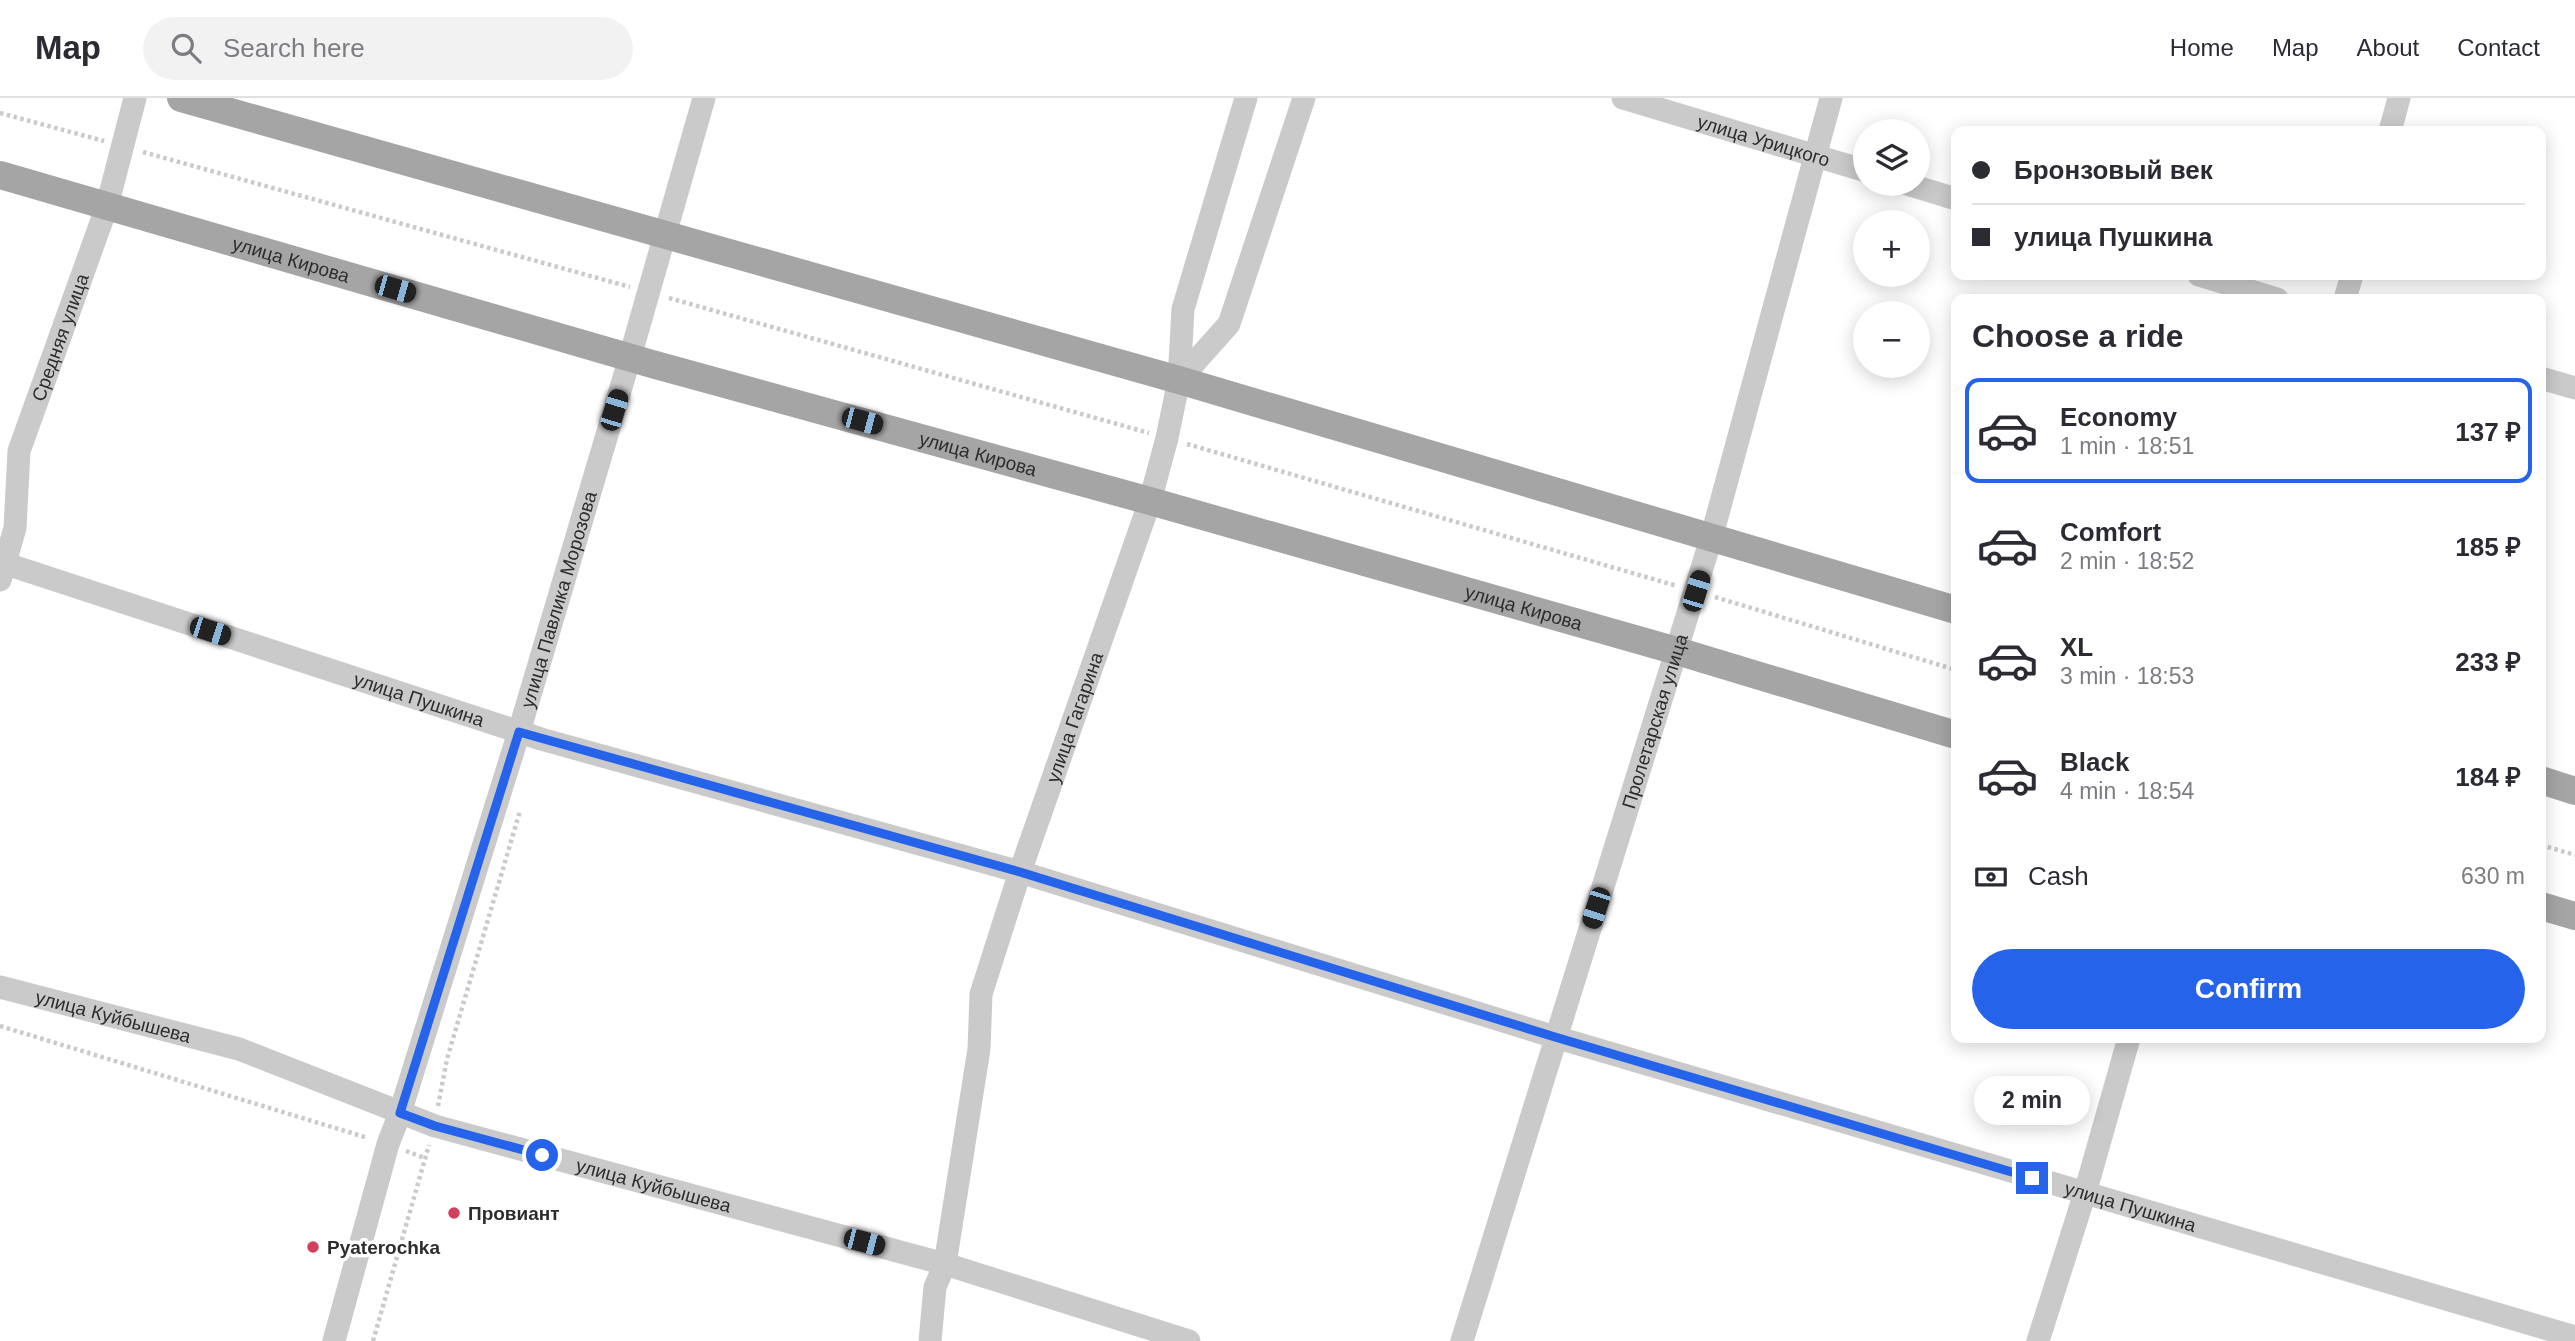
<!DOCTYPE html>
<html lang="en">
<head>
<meta charset="utf-8">
<style>
	body { margin:0; font-family:Helvetica,sans-serif; background:#f2f2f3; color:#2b2b33; height:100vh; display:flex; flex-direction:column; font-size:26px; white-space:nowrap }
	* { box-sizing:border-box; margin:0 }
	p { font-size:23px; color:#7c7c81 }
	.icon { flex:none; width:38px; height:38px; fill:none; stroke:currentColor; stroke-width:2; stroke-linecap:round; stroke-linejoin:round }
	.map { position:relative; flex:1; overflow:hidden }
	.drawer { position:absolute; left:1951px; top:196px; width:595px; height:749px; display:flex; flex-direction:column; background:#fff; border-radius:14px; box-shadow:0 4px 18px #0003 }
	.drawer>* { flex:none }
	.guide { position:absolute; left:1951px; top:28px; width:595px; height:154px; border-radius:14px; box-shadow:0 4px 18px #0003; display:grid; align-content:center; height:154px; padding:0 21px; background:#fff }
	.tools { position:absolute; left:1853px; top:21px; display:grid; gap:14px }
	.tools a { display:grid; place-items:center; width:77px; height:77px; border-radius:50%; background:#fff; box-shadow:0 4px 18px #0003; font-size:35px }
	.end { position:absolute; width:32px; height:32px; margin:-16px; border:9px solid #2563eb; background:#fff; box-shadow:0 0 0 4px #fff }
	.from { border-radius:50% }
	.bubble { position:absolute; height:49px; border-radius:24px; background:#fff; box-shadow:0 4px 18px #0003; font-size:23px; font-weight:800; line-height:49px; text-align:center }
	.car { position:absolute; width:21px; height:42px; margin:-21px -10px; border-radius:9px; box-shadow:0 0 5px 2px #0007; background:linear-gradient(#222 24%,#8ab4d8 0 40%,#222 0 76%,#8ab4d8 0 86%,#222 0) }
	.guide b { display:flex; align-items:center; gap:24px; height:66px; font-size:26px }
	.guide b+b { border-top:2px solid #e1e1e2 }
	.guide i { width:18px; height:18px; background:#2b2b33 }
	ul { padding:0; list-style:none }
	li { display:flex; align-items:center; gap:21px; height:105px; margin:0 14px 10px; padding:0 7px; border:4px solid transparent; border-radius:14px }
	li div { flex:1 }
	li b { display:block; font-size:26px }
	li em { font-style:normal; font-weight:800 }
	li.selected { border-color:#2563eb }
	li>.icon { width:63px; height:63px; stroke-width:1.5 }
	h2 { padding:0 21px; font-size:32px; line-height:84px }
	.pay { display:flex; align-items:center; gap:18px; height:77px; padding:0 21px; font-size:26px }
	.pay p { margin-inline-start:auto }
	.button { display:flex; gap:14px; margin-top:auto; padding:14px 21px }
	.button a { flex:1; height:80px; border-radius:42px; background:#2563eb; color:#fff; font-size:28px; font-weight:800; line-height:80px; text-align:center }
	header { display:flex; align-items:center; gap:42px; box-sizing:border-box; height:98px; padding:0 35px; background:#fff; border-bottom:2px solid #e1e1e2 }
	header strong { font-size:33px }
	nav { display:flex; gap:38px; margin-inline-start:auto; font-size:24px }
	.search { width:490px; height:63px; background:#f2f2f3; display:flex; align-items:center; gap:18px; box-sizing:border-box; padding:0 24px; border-radius:38px; color:#7c7c81; font-size:26px }
	.map>svg:first-child { display:block }
</style>
</head>
<body>
<header>
<strong>Map</strong>
<div class="search"><svg class="icon" aria-label="search" viewBox="0 0 24 24"><circle cx="10" cy="10" r="6"/><path d="M15 15l6 6"/></svg>Search here</div>
<nav><a>Home</a><a>Map</a><a>About</a><a>Contact</a></nav>
</header>
<div class="map">
<svg width="2575" height="1243" viewBox="0 0 2575 1243">
	<rect width="100%" height="100%" fill="#fff"/>
	<g fill="none" stroke-linecap="round" stroke-linejoin="round">
		<path stroke="#cacaca" stroke-width="4.5" stroke-dasharray="3.5 3.5" stroke-linecap="butt" d="M0 15 104 43
			M143 54 630 189
			M669 200 1149 335
			M1187 346 1677 488
			M1715 499 1956 572
			M2541 747 2575 757
			M0 928 368 1040
			M438 1008 447 961 520 713
			M406 1053 425 1060
			M373 1243 429 1047"/>
		<g stroke="#cacaca" stroke-width="23">
			<path id="s1" d="M1623 0 1866 73"/>
			<path d="M2390 33 2399 0"/>
			<path d="M1907 86 1956 101"/>
			<path d="M2199 177 2277 201"/>
			<path d="M2345 201 2352 177"/>
			<path d="M2541 280 2575 290"/>
			<path d="M1179 282 1229 226 1304 0"/>
			<path id="s2" d="M0 464 541 641 1020 774 1555 939 2575 1239"/>
			<path id="s3" d="M0 482 15 430 19 353 107 108 135 0"/>
			<path id="s4" d="M0 889 239 951 435 1028 945 1166 1189 1243"/>
			<path id="s5" d="M334 1243 388 1046 400 1015 519 634 630 259 704 0"/>
			<path id="s6" d="M930 1243 935 1189 945 1166 979 951 981 896 1020 774 1150 403 1167 340 1179 282 1183 211 1246 0"/>
			<path id="s7" d="M1462 1243 1711 441 1831 0"/>
			<path d="M2038 1243 2085 1095 2129 940"/>
		</g>
		<g stroke="#a5a5a5" stroke-width="28">
			<path d="M181 0 1179 282 1956 512"/>
			<path id="s8" d="M0 77 652 266 1150 403 1677 553 1956 637"/>
			<path d="M2541 682 2575 693"/>
			<path d="M2541 808 2575 818"/>
		</g>
	</g>
	<g fill="none" stroke-linecap="round" stroke-linejoin="round">
		<path stroke="#2563eb" stroke-width="9" d="M542 1057 435 1028 400 1015 519 634 1020 774 1555 939 2032 1080"/>
	</g>
	<g fill="#d1415c" stroke="#fff" stroke-width="2.5">
		<circle cx="454" cy="1115" r="7"/>
		<circle cx="313" cy="1149" r="7"/>
	</g>
	<g text-anchor="middle" stroke-width="7" stroke-linejoin="round" paint-order="stroke">
		<g font-size="19" fill="#2d2d2d" stroke="#fff">
			<text dy="7" stroke="none"><textPath href="#s1" startOffset="147">улица Урицкого</textPath></text>
			<text dy="7" stroke="none"><textPath href="#s8" startOffset="303">улица Кирова</textPath></text>
			<text dy="7" stroke="none"><textPath href="#s3" startOffset="252">Средняя улица</textPath></text>
			<text dy="7" stroke="none"><textPath href="#s8" startOffset="1017">улица Кирова</textPath></text>
			<text dy="7" stroke="none"><textPath href="#s5" startOffset="775">улица Павлика Морозова</textPath></text>
			<text dy="7" stroke="none"><textPath href="#s8" startOffset="1584">улица Кирова</textPath></text>
			<text dy="7" stroke="none"><textPath href="#s2" startOffset="441">улица Пушкина</textPath></text>
			<text dy="7" stroke="none"><textPath href="#s6" startOffset="644">улица Гагарина</textPath></text>
			<text dy="7" stroke="none"><textPath href="#s7" startOffset="649">Пролетарская улица</textPath></text>
			<text dy="7" stroke="none"><textPath href="#s4" startOffset="117">улица Куйбышева</textPath></text>
			<text dy="7" stroke="none"><textPath href="#s4" startOffset="684">улица Куйбышева</textPath></text>
			<text dy="7" stroke="none"><textPath href="#s2" startOffset="2226">улица Пушкина</textPath></text>
		</g>
		<g font-size="19" font-weight="bold" fill="#2d2d2d" stroke="#fff" text-anchor="start">
			<text x="468" y="1122">Провиант</text>
			<text x="327" y="1156">Pyaterochka</text>
		</g>
	</g>
</svg>
<div class="tools">
<a><svg class="icon" aria-label="layers" viewBox="0 0 24 24"><path d="M12 4l9 5-9 5-9-5zM3 14l9 5 9-5"/></svg></a>
<a>+</a>
<a>−</a>
</div>
<i class="end from" style="left:542px;top:1057px"></i>
<i class="end" style="left:2032px;top:1080px"></i>
<div class="bubble" style="left:1974px;top:978px;width:116px">2 min</div>
<i class="car" style="left:395px;top:191px;rotate:106deg"></i>
<i class="car" style="left:614px;top:312px;rotate:17deg"></i>
<i class="car" style="left:862px;top:323px;rotate:105deg"></i>
<i class="car" style="left:1696px;top:493px;rotate:17deg"></i>
<i class="car" style="left:210px;top:533px;rotate:108deg"></i>
<i class="car" style="left:1596px;top:810px;rotate:198deg"></i>
<i class="car" style="left:864px;top:1144px;rotate:105deg"></i>
<div class="guide">
<b><i class="from"></i>Бронзовый век</b>
<b><i></i>улица Пушкина</b>
</div>
<section class="drawer">
<h2>Choose a ride</h2>
<ul>
<li class="selected"><svg class="icon" aria-label="car" viewBox="0 0 24 24"><path d="M5 17H2v-5l4-1 3-4h7l3 4 3 1v5h-3M9 17h6M6 11h13"/><circle cx="7" cy="17" r="2"/><circle cx="17" cy="17" r="2"/></svg><div><b>Economy</b><p>1 min · 18:51</p></div><em>137 ₽</em></li>
<li><svg class="icon" aria-label="car" viewBox="0 0 24 24"><path d="M5 17H2v-5l4-1 3-4h7l3 4 3 1v5h-3M9 17h6M6 11h13"/><circle cx="7" cy="17" r="2"/><circle cx="17" cy="17" r="2"/></svg><div><b>Comfort</b><p>2 min · 18:52</p></div><em>185 ₽</em></li>
<li><svg class="icon" aria-label="car" viewBox="0 0 24 24"><path d="M5 17H2v-5l4-1 3-4h7l3 4 3 1v5h-3M9 17h6M6 11h13"/><circle cx="7" cy="17" r="2"/><circle cx="17" cy="17" r="2"/></svg><div><b>XL</b><p>3 min · 18:53</p></div><em>233 ₽</em></li>
<li><svg class="icon" aria-label="car" viewBox="0 0 24 24"><path d="M5 17H2v-5l4-1 3-4h7l3 4 3 1v5h-3M9 17h6M6 11h13"/><circle cx="7" cy="17" r="2"/><circle cx="17" cy="17" r="2"/></svg><div><b>Black</b><p>4 min · 18:54</p></div><em>184 ₽</em></li>
</ul>
<div class="pay"><svg class="icon" aria-label="cash" viewBox="0 0 24 24"><path d="M3 7h18v10H3z"/><circle cx="12" cy="12" r="2"/></svg>Cash<p>630 m</p></div>
<div class="button"><a>Confirm</a></div>
</section>
</div>
</body>
</html>
